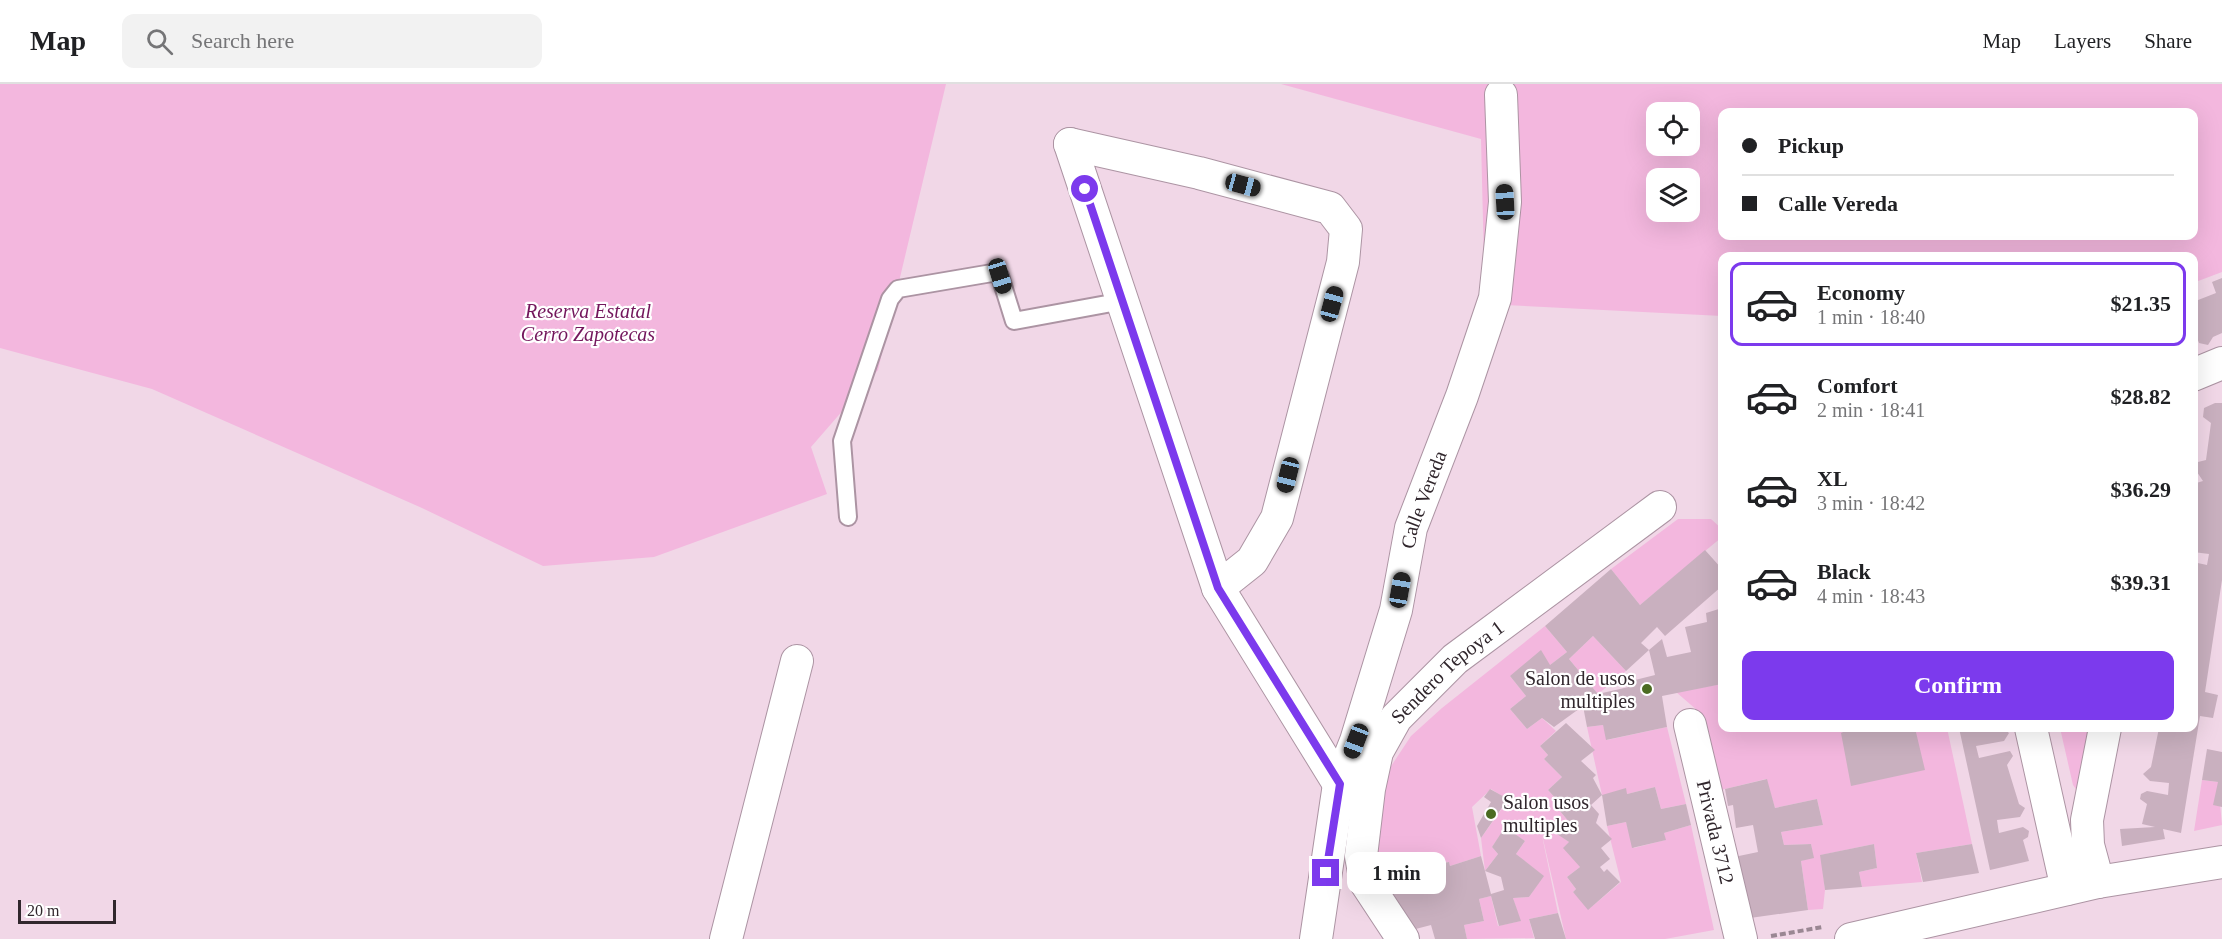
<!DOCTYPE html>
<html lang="en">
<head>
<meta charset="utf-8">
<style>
	body { margin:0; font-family:"Times New Roman",serif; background:#f2f2f2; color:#202124; height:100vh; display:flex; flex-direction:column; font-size:22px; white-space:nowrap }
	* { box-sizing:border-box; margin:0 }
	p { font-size:20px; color:#757577 }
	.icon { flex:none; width:33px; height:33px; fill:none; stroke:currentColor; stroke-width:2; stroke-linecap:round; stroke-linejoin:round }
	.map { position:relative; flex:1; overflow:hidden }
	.side { position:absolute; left:1718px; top:168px; width:480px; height:480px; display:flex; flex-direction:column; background:#fff; border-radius:12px; box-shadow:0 6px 24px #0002 }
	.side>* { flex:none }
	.banner { position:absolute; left:1718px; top:24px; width:480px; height:132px; border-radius:12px; box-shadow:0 6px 24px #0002; display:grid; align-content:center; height:132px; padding:0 24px; background:#fff }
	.fabs { position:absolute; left:1646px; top:18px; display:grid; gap:12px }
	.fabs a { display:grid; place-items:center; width:54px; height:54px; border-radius:12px; background:#fff; box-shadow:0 6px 24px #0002; font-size:30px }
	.scale { position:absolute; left:18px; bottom:15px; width:98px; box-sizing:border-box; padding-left:6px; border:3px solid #31272d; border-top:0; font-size:16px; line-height:21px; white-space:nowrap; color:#31272d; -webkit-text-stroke:4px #fff; paint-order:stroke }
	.end { position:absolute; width:27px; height:27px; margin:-14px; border:8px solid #7c3aed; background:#fff; box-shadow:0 0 0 3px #fff }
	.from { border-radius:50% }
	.bubble { position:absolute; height:42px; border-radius:12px; background:#fff; box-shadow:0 6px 24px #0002; font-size:20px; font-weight:700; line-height:42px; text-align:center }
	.car { position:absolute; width:18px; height:36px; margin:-18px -9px; border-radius:8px; box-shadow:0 0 4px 2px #0007; background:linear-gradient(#222 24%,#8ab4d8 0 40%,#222 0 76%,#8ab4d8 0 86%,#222 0) }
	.banner b { display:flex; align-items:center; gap:21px; height:57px; font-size:22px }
	.banner b+b { border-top:2px solid #e0e0e0 }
	.banner i { width:15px; height:15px; background:#202124 }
	ul { padding:10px 0 0; list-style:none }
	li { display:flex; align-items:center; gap:18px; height:84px; margin:0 12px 9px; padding:0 12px; border:3px solid transparent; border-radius:12px }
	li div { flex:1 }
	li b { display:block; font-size:22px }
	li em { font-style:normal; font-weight:700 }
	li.active { border-color:#7c3aed }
	li>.icon { width:54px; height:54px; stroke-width:1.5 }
	.action { display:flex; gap:12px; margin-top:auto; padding:12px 24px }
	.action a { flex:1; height:69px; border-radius:12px; background:#7c3aed; color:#fff; font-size:24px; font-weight:700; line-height:69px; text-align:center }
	header { display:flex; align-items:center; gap:36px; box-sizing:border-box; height:84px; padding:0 30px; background:#fff; border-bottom:2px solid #e0e0e0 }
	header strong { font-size:28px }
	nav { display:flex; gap:33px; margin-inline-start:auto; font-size:21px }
	.search { width:420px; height:54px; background:#f2f2f2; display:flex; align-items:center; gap:15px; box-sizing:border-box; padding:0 21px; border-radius:12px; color:#757577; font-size:22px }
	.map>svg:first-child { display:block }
</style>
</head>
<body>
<header>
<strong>Map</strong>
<div class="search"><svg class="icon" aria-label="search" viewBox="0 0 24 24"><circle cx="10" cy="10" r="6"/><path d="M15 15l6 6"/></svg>Search here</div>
<nav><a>Map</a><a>Layers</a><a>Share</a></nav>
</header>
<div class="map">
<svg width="2222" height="855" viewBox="0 0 2222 855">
	<rect width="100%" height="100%" fill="#f1d7e7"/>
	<path fill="#f3b7de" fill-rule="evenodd" d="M0 0H946L878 286 811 363 827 410 654 473 543 482 422 424 152 305 0 264Z
		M1281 0H2222V188L2193 199V172H1722V232L1485 220 1481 55ZM1656 28H1689V62H1656ZM1722 28H2193V152H1722ZM1656 94H1689V128H1656Z
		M1678 435H1711L1722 445V453L1640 521 1611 485Z
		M1545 542 1567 568 1550 581 1510 592 1526 612 1510 625 1527 645 1542 634 1556 647 1540 662 1548 671 1544 675 1562 693 1548 706 1558 717 1554 720 1570 739 1558 750 1569 758 1580 783 1567 793 1576 805 1573 808 1590 824 1621 798 1607 742 1626 738 1634 764 1665 756 1664 749 1691 741 1714 846 1665 855H1566L1540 742 1558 829 1529 835 1534 854 1467 855 1464 841 1484 837 1479 815 1491 812 1498 842 1520 837 1513 814 1529 813 1543 792 1516 770 1525 757 1505 744 1492 763 1498 770 1485 787 1481 754 1508 716 1491 705 1472 723 1481 772 1450 782 1449 778 1414 784 1411 777 1375 810 1378 702 1411 652 1442 624Z
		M1593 552 1626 587 1598 610 1569 575Z
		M1722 600V644H1947L1972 760 1916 769 1922 798 1862 803 1859 788 1877 784 1874 760 1821 771 1825 806 1823 825 1808 826 1801 777 1813 773 1811 760 1784 761 1781 748 1823 741 1817 715 1775 724 1766 695 1717 707 1705 633 1676 608Z
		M1603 641 1607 656 1667 643 1686 720 1661 725 1655 703 1627 710 1602 711 1587 643Z
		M2060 644H2101L2078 708 2073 701Z
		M2202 696 2218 698 2222 741 2194 747Z"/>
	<path fill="#c9b0bf" d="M2222 194V249L2213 253 2208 261 2199 259 2193 243V218L2216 209 2212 198Z
		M2215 319H2222V496L2205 608 2218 611 2213 634 2200 632 2181 749 2163 745 2165 755 2122 762 2120 745 2155 743 2142 740 2147 720 2140 715 2141 710 2147 707 2168 711 2169 699 2150 697 2143 690 2151 683 2159 644H2193V557L2196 547H2193V478L2207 481 2209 470 2193 468V400L2203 397 2195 385 2198 378 2206 376 2211 339 2203 333 2204 324Z
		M1705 466 1722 485V502L1665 552 1657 543 1641 559 1649 566 1626 587 1593 552 1569 575 1598 610 1633 602 1631 597 1655 591 1649 566 1662 555 1667 573 1691 568 1685 543 1707 538 1706 529 1722 524V600L1662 612 1667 643 1606 656 1603 641 1587 643 1583 622 1554 643 1542 634 1527 645 1510 625 1526 612 1510 592 1541 566 1550 581 1567 568 1545 542 1611 485 1640 521Z
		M1566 639 1595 666 1581 677 1596 691 1593 694 1602 711 1626 704 1627 710 1655 703 1661 725 1686 720 1691 741 1664 749 1666 756 1632 764 1626 738 1607 742 1602 711 1591 721 1599 730 1596 739 1612 755 1601 764 1610 775 1600 783 1604 788 1607 785 1620 798 1588 826 1573 808 1576 805 1567 793 1580 783 1563 764 1569 758 1557 750 1570 739 1554 720 1558 717 1548 706 1562 693 1544 675 1548 671 1540 662Z
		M1852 644H1915L1925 686 1851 702 1841 649Z
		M1959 644H2003L2009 649 2004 657 1976 662 1979 674 2010 667 2013 672 2007 681 2019 720 2025 724 2020 733 1997 736 1998 743 1999 749 2023 743 2029 747 2028 753 2023 756 2029 777 1990 786Z
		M2207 665 2222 668V723L2213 721 2218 698 2202 696Z
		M1767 695 1775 724 1817 715 1823 741 1781 748 1784 761 1811 760 1814 774 1801 777 1808 826 1750 834 1734 773 1758 768 1753 741 1736 744 1733 721 1728 722 1725 705Z
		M1490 705 1508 715 1481 754 1477 742 1491 718 1484 713Z
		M1505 743 1525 757 1516 770 1544 792 1529 813 1513 814 1521 837 1499 842 1491 812 1479 815 1484 837 1464 841 1467 855H1435L1431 841 1408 847 1375 810 1400 788 1401 798 1417 793 1414 784 1449 778 1450 782 1481 772 1485 787 1491 810 1504 806 1501 793 1485 787 1498 770 1492 763Z
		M1874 760 1877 784 1859 788 1862 803 1825 806 1820 771Z
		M1972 760 1979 789 1923 798 1916 769Z
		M1558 829 1566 855H1535L1529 835Z"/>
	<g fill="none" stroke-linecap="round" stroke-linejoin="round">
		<defs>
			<path id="lane" d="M848 433 842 357 890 215 898 205 992 189 1000 192 1014 237 1123 217"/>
			<g id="street">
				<path d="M1070 60 1218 504 1339 700"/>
				<path d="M1070 60 1199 89 1330 124 1346 145 1343 178 1277 434 1252 477 1218 504"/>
				<path d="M2193 291 2222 279"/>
				<path id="s1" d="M1690 641 1741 855"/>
				<path d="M2031 644 2067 805"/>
				<path d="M2098 798 2088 761 2087 736 2105 644"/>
				<path d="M726 855 797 577"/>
				<path id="s2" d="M1316 855 1339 700 1356 657 1396 526 1411 444 1462 312 1495 214 1505 118 1501 11"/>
				<path id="s3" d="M1403 855 1366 799 1361 772 1369 705 1377 668 1396 634 1455 575 1660 423"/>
				<path d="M1851 855 2098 798 2222 778"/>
			</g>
		</defs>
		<use href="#lane" stroke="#ac94a3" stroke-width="20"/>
		<use href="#street" stroke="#ac94a3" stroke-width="34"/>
		<path stroke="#9a8793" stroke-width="4" stroke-dasharray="6 3" stroke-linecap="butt" d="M1771 852 1823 843"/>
		<use href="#lane" stroke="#fff" stroke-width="16"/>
		<use href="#street" stroke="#fff" stroke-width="32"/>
	</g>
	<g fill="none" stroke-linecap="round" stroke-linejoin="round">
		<path stroke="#7c3aed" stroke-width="8" d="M1085 105 1218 504 1340 700 1326 789"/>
	</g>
	<g fill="#4b6b22" stroke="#fff" stroke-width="2">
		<circle cx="1647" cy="605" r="6"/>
		<circle cx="1491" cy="730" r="6"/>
	</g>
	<g text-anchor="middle" stroke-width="4.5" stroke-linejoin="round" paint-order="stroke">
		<g font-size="20" font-style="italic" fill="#73165c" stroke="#fff">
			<text x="588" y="234">Reserva Estatal<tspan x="588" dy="23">Cerro Zapotecas</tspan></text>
		</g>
		<g font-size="20" fill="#31272d" stroke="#fff">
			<text dy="7" stroke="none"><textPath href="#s2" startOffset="454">Calle Vereda</textPath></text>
			<text dy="7" stroke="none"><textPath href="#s3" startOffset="308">Sendero Tepoya 1</textPath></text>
			<text dy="7" stroke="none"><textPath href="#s1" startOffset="110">Privada 3712</textPath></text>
		</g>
		<g font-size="20" fill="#31272d" stroke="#fff" text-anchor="end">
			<text x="1635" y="601">Salon de usos<tspan x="1635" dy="23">multiples</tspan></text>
			<text x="1503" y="725" text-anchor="start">Salon usos<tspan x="1503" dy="23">multiples</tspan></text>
		</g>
	</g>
</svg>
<div class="fabs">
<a><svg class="icon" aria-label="locate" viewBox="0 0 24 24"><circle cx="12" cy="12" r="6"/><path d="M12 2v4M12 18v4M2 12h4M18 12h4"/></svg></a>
<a><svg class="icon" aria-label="layers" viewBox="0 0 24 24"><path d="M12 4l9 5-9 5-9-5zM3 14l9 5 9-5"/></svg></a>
</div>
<div class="scale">20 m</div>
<i class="end from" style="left:1085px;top:105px"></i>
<i class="end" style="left:1326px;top:789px"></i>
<div class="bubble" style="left:1347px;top:768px;width:99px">1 min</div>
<i class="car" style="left:1243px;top:101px;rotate:105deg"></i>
<i class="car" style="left:1505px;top:118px;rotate:357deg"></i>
<i class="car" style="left:1000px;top:192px;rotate:163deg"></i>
<i class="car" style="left:1332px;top:220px;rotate:15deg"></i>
<i class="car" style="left:1288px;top:391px;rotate:194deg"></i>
<i class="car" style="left:1400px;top:506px;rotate:10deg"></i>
<i class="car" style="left:1356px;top:657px;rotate:201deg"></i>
<div class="banner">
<b><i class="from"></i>Pickup</b>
<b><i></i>Calle Vereda</b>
</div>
<section class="side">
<ul>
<li class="active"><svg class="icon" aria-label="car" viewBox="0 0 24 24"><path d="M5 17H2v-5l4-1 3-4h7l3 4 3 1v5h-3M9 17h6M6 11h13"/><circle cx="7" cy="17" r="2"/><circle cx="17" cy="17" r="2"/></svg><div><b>Economy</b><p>1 min · 18:40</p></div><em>$21.35</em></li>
<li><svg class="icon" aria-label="car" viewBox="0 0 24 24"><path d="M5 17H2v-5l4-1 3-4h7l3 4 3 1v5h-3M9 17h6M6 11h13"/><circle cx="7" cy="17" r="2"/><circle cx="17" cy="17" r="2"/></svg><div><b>Comfort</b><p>2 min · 18:41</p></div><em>$28.82</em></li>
<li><svg class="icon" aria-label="car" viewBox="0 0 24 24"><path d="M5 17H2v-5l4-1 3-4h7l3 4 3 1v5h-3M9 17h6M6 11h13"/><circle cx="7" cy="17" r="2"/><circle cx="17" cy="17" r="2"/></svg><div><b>XL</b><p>3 min · 18:42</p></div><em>$36.29</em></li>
<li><svg class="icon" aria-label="car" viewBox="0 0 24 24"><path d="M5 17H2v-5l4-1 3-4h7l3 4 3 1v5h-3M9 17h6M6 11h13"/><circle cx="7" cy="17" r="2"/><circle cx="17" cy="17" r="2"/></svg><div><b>Black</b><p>4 min · 18:43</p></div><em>$39.31</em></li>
</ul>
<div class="action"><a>Confirm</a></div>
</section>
</div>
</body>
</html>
